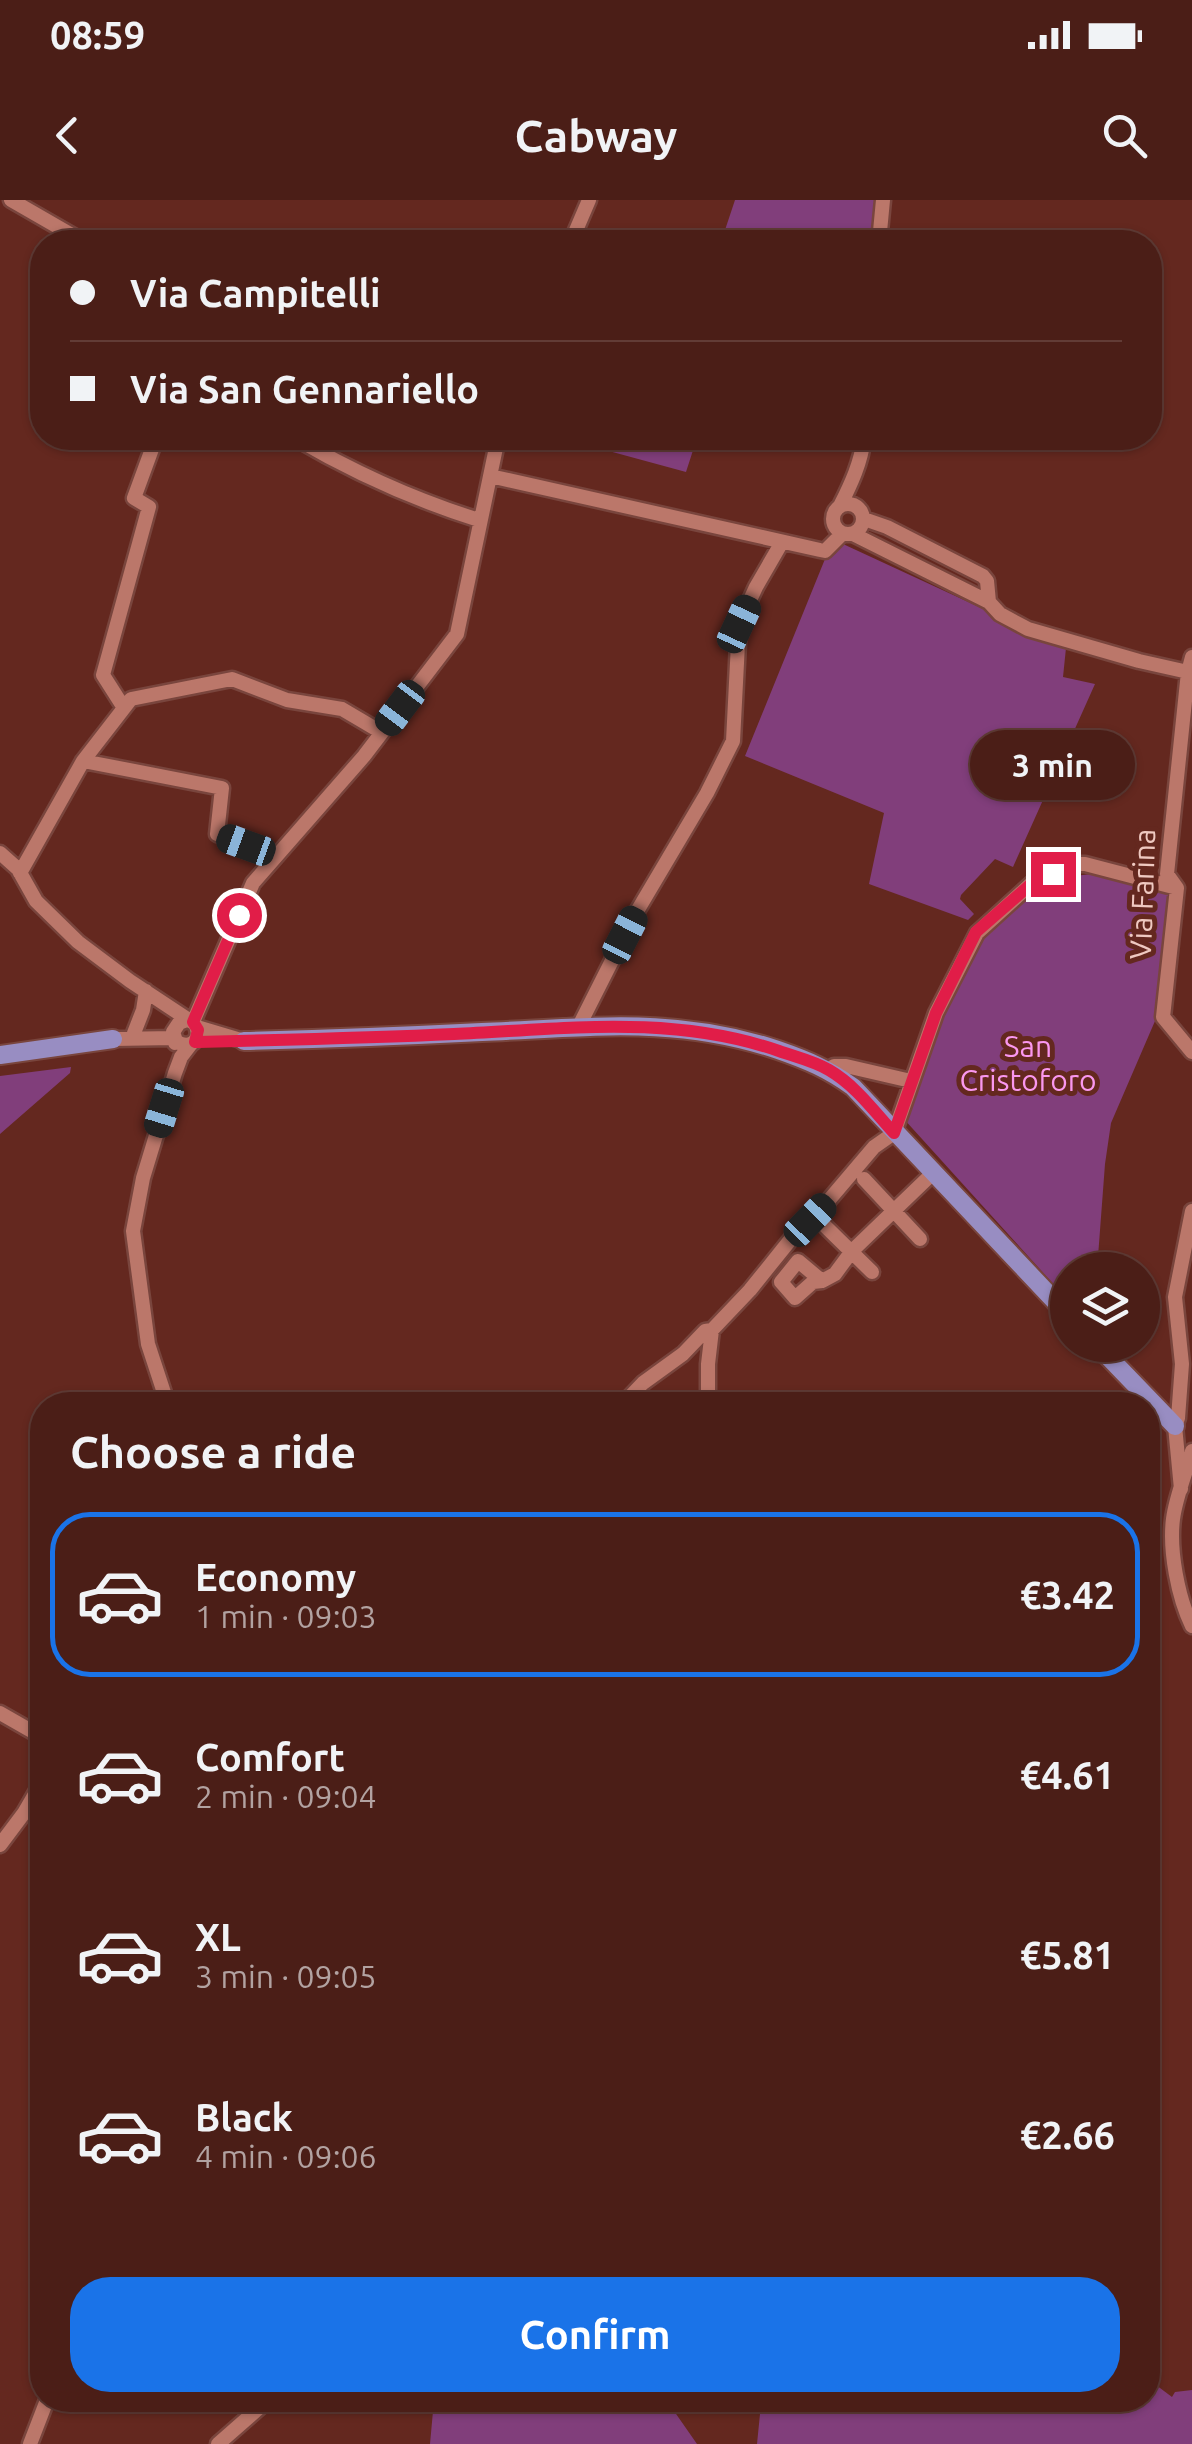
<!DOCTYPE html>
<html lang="en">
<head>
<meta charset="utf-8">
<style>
	body { margin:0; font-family:Ubuntu,sans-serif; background:#522720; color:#f1f3f6; height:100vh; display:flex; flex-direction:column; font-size:38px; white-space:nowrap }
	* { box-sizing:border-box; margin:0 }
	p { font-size:32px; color:#b2a2a1 }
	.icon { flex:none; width:55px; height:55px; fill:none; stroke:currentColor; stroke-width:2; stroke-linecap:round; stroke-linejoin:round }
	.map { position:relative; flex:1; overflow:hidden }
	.details { position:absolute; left:30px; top:1192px; width:1130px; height:1020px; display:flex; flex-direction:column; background:#4b1e17; border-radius:40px; box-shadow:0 2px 8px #0004,0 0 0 2px #623c36 }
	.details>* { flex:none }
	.guide { position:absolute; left:30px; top:30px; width:1132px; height:220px; border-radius:40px; box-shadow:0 2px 8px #0004,0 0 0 2px #623c36; display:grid; align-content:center; height:220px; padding:0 40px; background:#4b1e17 }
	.buttons { position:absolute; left:1050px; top:1052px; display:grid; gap:20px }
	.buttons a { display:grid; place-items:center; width:110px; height:110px; border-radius:50%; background:#4b1e17; box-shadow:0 2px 8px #0004,0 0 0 2px #623c36; font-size:50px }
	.end { position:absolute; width:45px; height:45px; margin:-22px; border:12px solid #e11d48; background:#fff; box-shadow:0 0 0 5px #fff }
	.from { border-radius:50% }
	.bubble { position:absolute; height:70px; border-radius:35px; background:#4b1e17; box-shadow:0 2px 8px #0004,0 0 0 2px #623c36; font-size:32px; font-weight:700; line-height:70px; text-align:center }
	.car { position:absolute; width:30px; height:60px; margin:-30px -15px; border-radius:12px; box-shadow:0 0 8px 2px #0007; background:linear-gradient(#222 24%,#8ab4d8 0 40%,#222 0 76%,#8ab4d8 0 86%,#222 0) }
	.guide b { display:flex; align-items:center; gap:35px; height:95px; font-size:38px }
	.guide b+b { border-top:2px solid #623c36 }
	.guide i { width:25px; height:25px; background:#f1f3f6 }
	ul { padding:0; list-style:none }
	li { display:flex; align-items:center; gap:30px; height:165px; margin:0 20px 15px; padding:0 20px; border:5px solid transparent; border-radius:40px }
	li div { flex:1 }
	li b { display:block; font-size:38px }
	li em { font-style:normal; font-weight:700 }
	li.selected { border-color:#1a73e8 }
	li>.icon { width:90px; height:90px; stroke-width:1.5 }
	h2 { padding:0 40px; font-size:45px; line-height:120px }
	.button { display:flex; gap:20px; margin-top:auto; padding:20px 40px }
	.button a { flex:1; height:115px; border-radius:40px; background:#1a73e8; color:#fff; font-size:40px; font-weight:700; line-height:115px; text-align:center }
	.status { display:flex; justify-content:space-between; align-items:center; height:70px; padding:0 50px; background:#4b1e17; direction:ltr }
	.status svg { height:28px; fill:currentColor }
	header { display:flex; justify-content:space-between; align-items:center; height:130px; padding:0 40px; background:#4b1e17; font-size:45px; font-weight:700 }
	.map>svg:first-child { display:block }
</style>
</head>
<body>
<div class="status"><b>08:59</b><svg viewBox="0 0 49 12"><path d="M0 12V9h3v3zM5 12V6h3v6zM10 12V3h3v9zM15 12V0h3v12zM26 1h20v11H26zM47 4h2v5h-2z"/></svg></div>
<header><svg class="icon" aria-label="back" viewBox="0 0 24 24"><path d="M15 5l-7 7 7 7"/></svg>Cabway<svg class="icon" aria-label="search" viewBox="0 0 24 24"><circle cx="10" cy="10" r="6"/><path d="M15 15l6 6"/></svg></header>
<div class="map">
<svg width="1192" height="2244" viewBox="0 0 1192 2244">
	<rect width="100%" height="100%" fill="#64281f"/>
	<path fill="#813e7b" d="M735 0H875V42H721Z
		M561 238H697L686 272Z
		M843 344 1059 444 1066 448 1063 477 1095 484 1013 667 995 659 961 695 960 699 974 714 968 720 869 684 884 613 745 556 825 359 835 354Z
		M1092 674 1168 692 1169 700 1155 821 1111 923 1105 964 1097 1070H1068L1066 1098 903 918 939 816 975 747 996 723 1024 701 1074 676Z
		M71 867 70 873 0 934V876Z
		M1148 2179 1172 2197 1175 2192 1192 2190V2244H757L760 2214 775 2200H1148Z
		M434 2200H660L674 2211 697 2244H430Z"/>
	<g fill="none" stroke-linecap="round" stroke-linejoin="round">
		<defs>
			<path id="minor" d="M11 0 84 42
				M571 42 589 0
				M879 42 883 0
				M295 238C353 272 415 300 479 320
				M490 276 820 350 825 351 842 334
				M833 319a15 15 0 1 1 30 0a15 15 0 1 1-30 0Z
				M840 306C851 284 861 263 864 238
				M864 319 887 327 983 376 987 381 989 402
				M853 334 989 402 1000 414 1028 429 1139 461 1188 472 1192 457
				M1192 473 1188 472 1167 674 1177 688 1163 817 1192 852
				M124 508 103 475 149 307 134 298 156 238
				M83 561 222 588 217 634 276 656
				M0 653 18 669 36 701 78 742 130 781 195 824C203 839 190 851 176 841L173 832 179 823 187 820
				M20 673 83 561 131 499 232 479 287 500 342 509 381 532
				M193 822 253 683 364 556 457 434 498 238
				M579 826 636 713 707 593 733 541 739 424 756 387 782 342
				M197 827 244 841
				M134 833 143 810 146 791
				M113 839 174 838 175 843
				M829 870 834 866H846L911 881
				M864 979 920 1039
				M824 1025 872 1072
				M822 1081 813 1082 795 1098 781 1082 798 1061 822 1081 835 1074 852 1051 933 973
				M168 1205 148 1144 133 1031 143 978 175 873 181 857 191 844
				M622 1205 643 1183 683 1154 705 1131 712 1130 750 1090 791 1039 829 1000 874 947 894 933 936 813 977 733 1031 684 1075 664H1085L1177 688
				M708 1205V1164L712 1130
				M1192 1251C1186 1273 1176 1296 1173 1319 1169 1350 1178 1398 1192 1426
				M1181 1289 1175 1226 1178 1218 1182 1164 1175 1097 1192 1011
				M0 1513 42 1537
				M0 1645 24 1613 42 1582
				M30 2244 47 2200
				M218 2244 268 2200"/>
			<path id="major" d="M244 841C323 839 402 836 482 832 587 828 675 815 778 850 807 860 828 869 853 887L1068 1115
				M0 855 113 839
				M1097 1145 1175 1226"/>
		</defs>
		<use href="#minor" stroke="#79453d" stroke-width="19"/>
		<use href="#major" stroke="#79453d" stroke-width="22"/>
		<use href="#minor" stroke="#bb776a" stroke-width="14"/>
		<use href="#major" stroke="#988dc2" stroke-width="18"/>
	</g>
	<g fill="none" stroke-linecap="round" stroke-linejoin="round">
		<path stroke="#e11d48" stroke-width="12" d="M239 715 193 822 198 830 195 842C281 840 368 838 454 834 565 829 671 814 779 851 796 857 814 861 829 870 855 885 874 911 894 933L936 813 976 732 1031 684 1053 674"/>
	</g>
	<g text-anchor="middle" stroke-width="10" stroke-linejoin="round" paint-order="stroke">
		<g font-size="30" fill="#efc9c1" stroke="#64281f">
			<text transform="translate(1143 694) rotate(-88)" y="10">Via Farina</text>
		</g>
		<g font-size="30" fill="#fa97ef" stroke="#64281f">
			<text x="1028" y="857">San<tspan x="1028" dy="34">Cristoforo</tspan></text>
		</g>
	</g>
</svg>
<div class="buttons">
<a><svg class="icon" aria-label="layers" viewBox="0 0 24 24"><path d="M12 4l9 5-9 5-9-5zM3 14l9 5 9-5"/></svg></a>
</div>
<i class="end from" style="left:239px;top:715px"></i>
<i class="end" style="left:1053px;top:674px"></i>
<div class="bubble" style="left:970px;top:530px;width:165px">3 min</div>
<i class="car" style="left:739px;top:424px;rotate:25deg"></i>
<i class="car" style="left:400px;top:508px;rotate:217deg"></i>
<i class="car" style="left:246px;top:645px;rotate:290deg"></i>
<i class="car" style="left:625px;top:735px;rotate:27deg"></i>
<i class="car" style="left:164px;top:908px;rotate:197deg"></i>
<i class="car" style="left:810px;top:1020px;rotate:44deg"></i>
<div class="guide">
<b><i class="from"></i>Via Campitelli</b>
<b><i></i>Via San Gennariello</b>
</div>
<section class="details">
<h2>Choose a ride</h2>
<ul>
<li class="selected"><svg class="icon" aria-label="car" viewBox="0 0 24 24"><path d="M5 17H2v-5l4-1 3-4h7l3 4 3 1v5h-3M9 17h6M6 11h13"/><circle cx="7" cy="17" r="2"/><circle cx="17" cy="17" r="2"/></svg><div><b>Economy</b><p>1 min · 09:03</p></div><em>€3.42</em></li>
<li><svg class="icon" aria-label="car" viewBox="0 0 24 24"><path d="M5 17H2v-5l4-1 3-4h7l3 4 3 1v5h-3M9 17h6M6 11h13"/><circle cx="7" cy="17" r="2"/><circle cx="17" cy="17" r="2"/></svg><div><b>Comfort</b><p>2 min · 09:04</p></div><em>€4.61</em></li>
<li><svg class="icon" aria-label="car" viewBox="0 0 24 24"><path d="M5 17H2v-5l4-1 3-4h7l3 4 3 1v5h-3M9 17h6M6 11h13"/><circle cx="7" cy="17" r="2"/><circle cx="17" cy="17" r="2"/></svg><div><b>XL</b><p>3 min · 09:05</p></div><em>€5.81</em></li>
<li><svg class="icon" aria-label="car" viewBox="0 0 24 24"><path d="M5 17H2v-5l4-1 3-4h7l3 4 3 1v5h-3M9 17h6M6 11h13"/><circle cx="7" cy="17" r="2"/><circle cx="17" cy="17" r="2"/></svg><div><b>Black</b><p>4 min · 09:06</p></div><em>€2.66</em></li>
</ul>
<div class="button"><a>Confirm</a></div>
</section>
</div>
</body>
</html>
